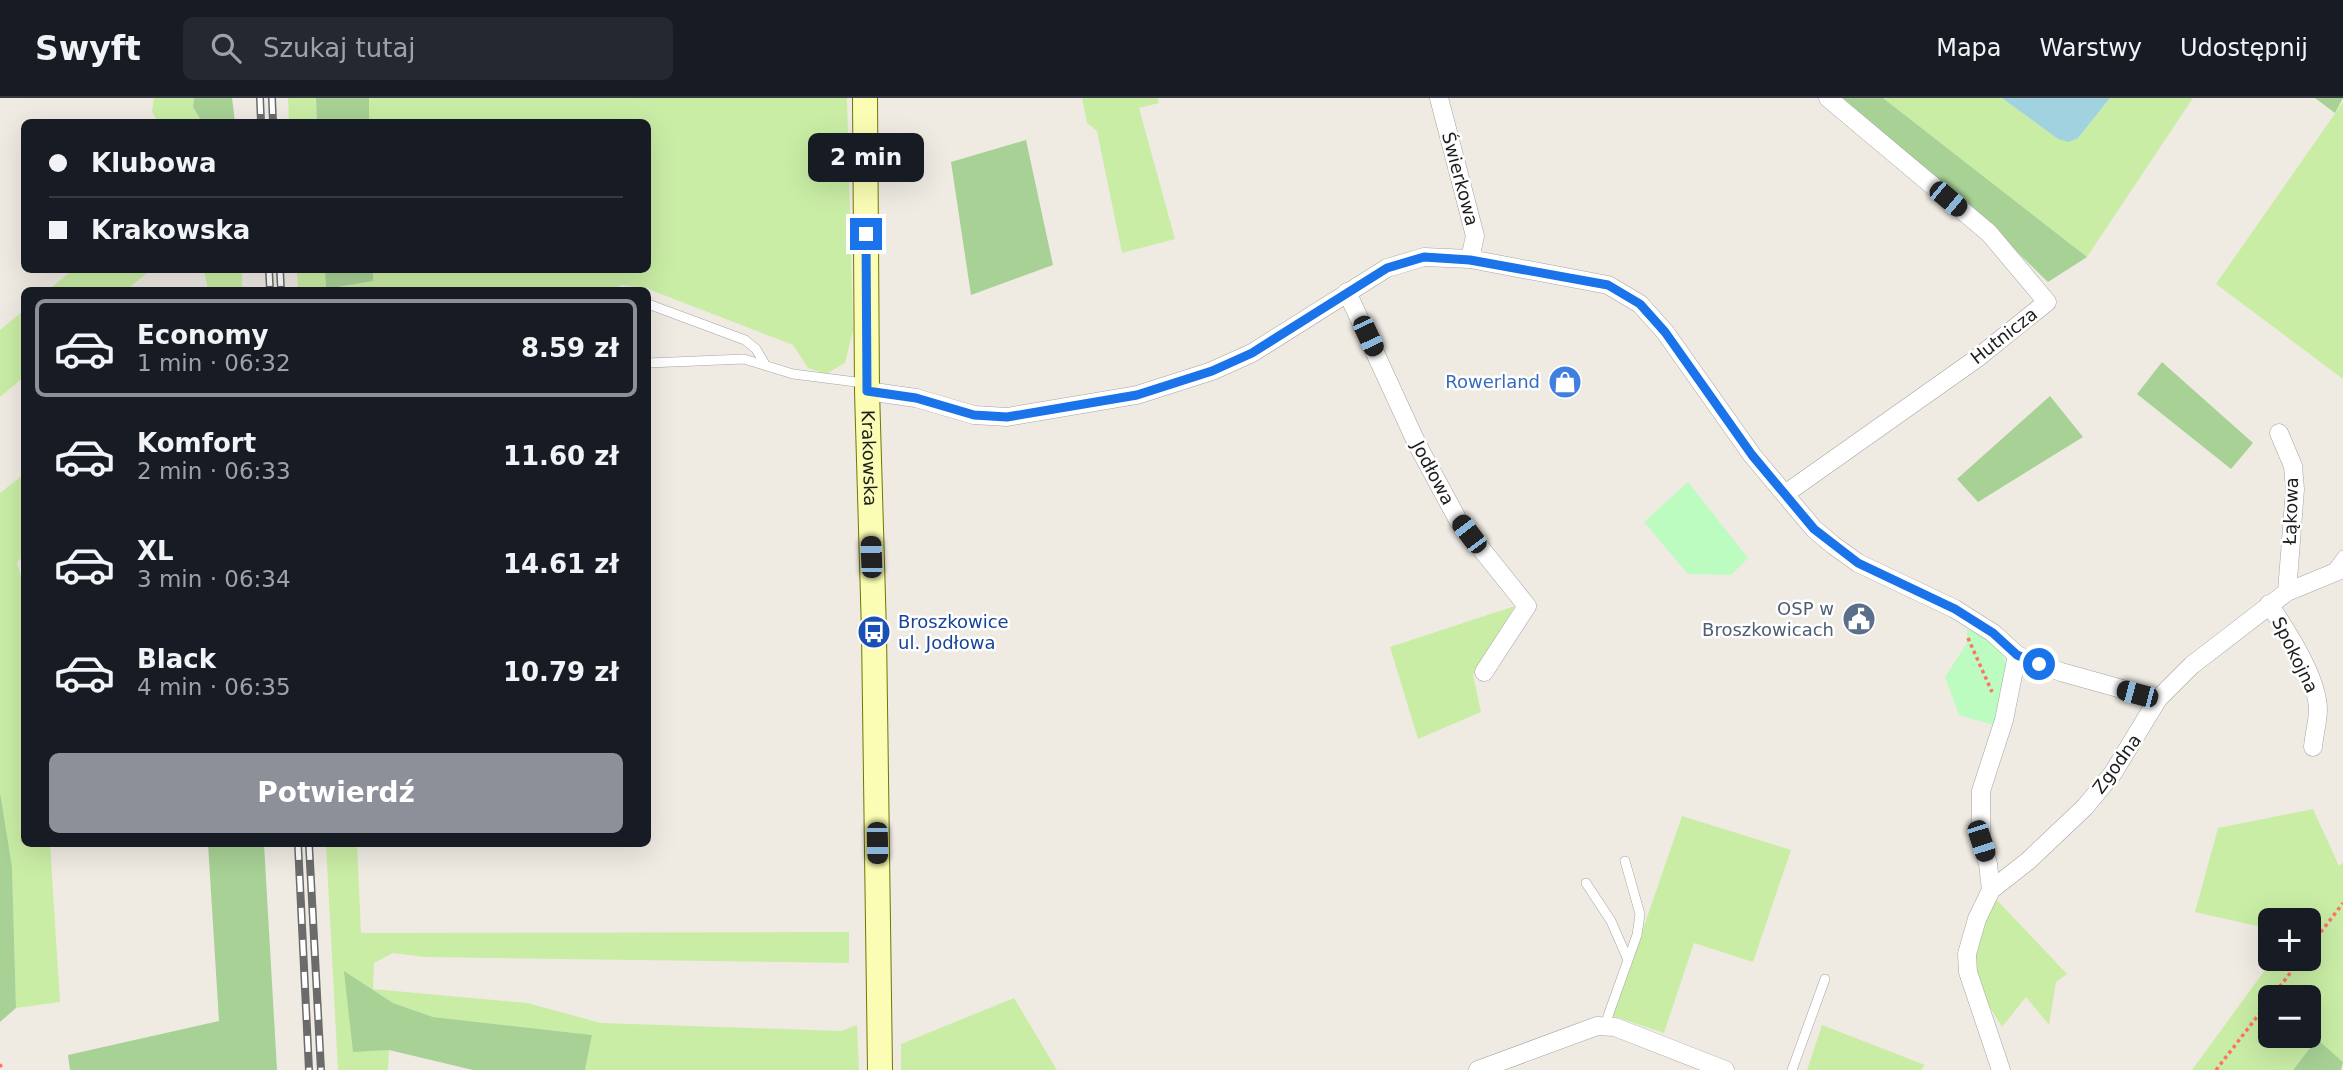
<!DOCTYPE html>
<html lang="pl">
<head>
<meta charset="utf-8">
<style>
	body { margin:0; font-family:"DejaVu Sans",sans-serif; background:#242831; color:#f1f3f6; height:100vh; display:flex; flex-direction:column; font-size:26px; white-space:nowrap }
	* { box-sizing:border-box; margin:0 }
	p { font-size:23px; color:#9ea1a6 }
	.icon { flex:none; width:38px; height:38px; fill:none; stroke:currentColor; stroke-width:2; stroke-linecap:round; stroke-linejoin:round }
	.map { position:relative; flex:1; overflow:hidden }
	.side { position:absolute; left:21px; top:189px; width:630px; height:560px; display:flex; flex-direction:column; background:#171b24; border-radius:10px; box-shadow:0 7px 28px #0002 }
	.side>* { flex:none }
	.top-card { position:absolute; left:21px; top:21px; width:630px; height:154px; border-radius:10px; box-shadow:0 7px 28px #0002; display:grid; align-content:center; height:154px; padding:0 28px; background:#171b24 }
	.buttons { position:absolute; left:2258px; top:810px; display:grid; gap:14px }
	.buttons a { display:grid; place-items:center; width:63px; height:63px; border-radius:10px; background:#171b24; box-shadow:0 7px 28px #0002; font-size:35px }
	.end { position:absolute; width:32px; height:32px; margin:-16px; border:9px solid #1a73e8; background:#fff; box-shadow:0 0 0 4px #fff }
	.from { border-radius:50% }
	.bubble { position:absolute; height:49px; border-radius:10px; background:#171b24; box-shadow:0 7px 28px #0002; font-size:23px; font-weight:600; line-height:49px; text-align:center }
	.car { position:absolute; width:21px; height:42px; margin:-21px -10px; border-radius:9px; box-shadow:0 0 5px 2px #0007; background:linear-gradient(#222 24%,#8ab4d8 0 40%,#222 0 76%,#8ab4d8 0 86%,#222 0) }
	.top-card b { display:flex; align-items:center; gap:24px; height:66px; font-size:26px }
	.top-card b+b { border-top:2px solid #363941 }
	.top-card i { width:18px; height:18px; background:#f1f3f6 }
	ul { padding:12px 0 0; list-style:none }
	li { display:flex; align-items:center; gap:21px; height:98px; margin:0 14px 10px; padding:0 14px; border:4px solid transparent; border-radius:10px }
	li div { flex:1 }
	li b { display:block; font-size:26px }
	li em { font-style:normal; font-weight:600 }
	li.on { border-color:#8c9099 }
	li>.icon { width:63px; height:63px; stroke-width:1.5 }
	.cta { display:flex; gap:14px; margin-top:auto; padding:14px 28px }
	.cta a { flex:1; height:80px; border-radius:10px; background:#8c9099; color:#fff; font-size:28px; font-weight:600; line-height:80px; text-align:center }
	header { display:flex; align-items:center; gap:42px; box-sizing:border-box; height:98px; padding:0 35px; background:#171b24; border-bottom:2px solid #363941 }
	header strong { font-size:33px }
	nav { display:flex; gap:38px; margin-inline-start:auto; font-size:24px }
	.search { width:490px; height:63px; background:#242831; display:flex; align-items:center; gap:18px; box-sizing:border-box; padding:0 24px; border-radius:10px; color:#9ea1a6; font-size:26px }
	.map>svg:first-child { display:block }
</style>
</head>
<body>
<header>
<strong>Swyft</strong>
<div class="search"><svg class="icon" aria-label="search" viewBox="0 0 24 24"><circle cx="10" cy="10" r="6"/><path d="M15 15l6 6"/></svg>Szukaj tutaj</div>
<nav><a>Mapa</a><a>Warstwy</a><a>Udostępnij</a></nav>
</header>
<div class="map">
<svg width="2343" height="972" viewBox="0 0 2343 972">
	<rect width="100%" height="100%" fill="#efebe3"/>
	<path fill="#c9eda5" fill-rule="evenodd" d="M154 0H194L193 9 202 24H158L152 14Z
		M288 0H316L317 24H289Z
		M369 0H847L853 232 845 265 826 276 808 270 793 247 648 191 622 187 610 192H298L297 172H325L326 191 373 183V172H648V24H369Z
		M1082 0H1158L1159 5 1139 10 1175 141 1122 155 1097 33 1087 25Z
		M1883 0H2002L2058 41 2078 40 2110 0H2193L2087 159Z
		M2343 4V281L2216 186Z
		M73 172H151L126 192H48Z
		M204 172H242V192H208Z
		M24 212V279L0 299V232Z
		M24 376V458L17 464 24 490V746H50L60 904 16 910 12 769 0 694V395Z
		M1515 508 1473 577 1481 614 1418 641 1390 549Z
		M2313 711 2339 768 2343 764V964L2317 941 2293 972H2192L2273 861H2308V822H2270V831L2195 814 2218 730ZM2270 900H2308V938H2270Z
		M1682 718 1791 752 1753 864 1694 845 1664 935 1613 918Z
		M326 746H357L361 835 849 834V865L425 859 393 855 374 865 373 891 527 905 601 925 841 933 857 927 859 972H585L592 937 433 919 393 905 345 874 389 952 388 972H338Z
		M1995 800 2067 876 2056 884 2049 927 2026 899 2002 929C1991 910 1976 891 1972 869 1970 854 1988 815 1995 800Z
		M1014 900 1057 972H901V946Z
		M1822 927 1925 967 1921 972H1807Z"/>
	<path fill="#a7d195" d="M194 0H232L235 24H202L193 9Z
		M316 0H369V24H317Z
		M1843 0H1883L2087 159 2048 184 1973 111Z
		M2315 0H2343L2335 15Z
		M1026 42 1053 167 971 197 951 64Z
		M325 172H373V183L326 191Z
		M2162 264 2253 345 2231 371 2137 296Z
		M2050 298 2083 339 1978 404 1957 381Z
		M0 694 12 769 16 910 0 924Z
		M208 746H264L277 972H70L68 957 219 923Z
		M344 873 393 905 433 919 592 937 585 972H473L389 952 353 954Z
		M2317 941 2343 964 2341 972H2293Z"/>
	<path fill="#bcfcc1" d="M1688 384 1748 460 1731 477 1688 476 1644 424Z
		M1967 531C2022 552 2007 580 1997 628L1959 617 1945 579 1967 545Z"/>
	<path fill="#a0d2e0" d="M2002 0H2110L2078 40 2069 44 2058 41Z"/>
	<g fill="none" stroke-linecap="round" stroke-linejoin="round">
		<defs>
			<path id="lane" d="M648 206 745 242 756 251 766 268
				M648 265 744 261 793 276 864 285
				M2331 473 2343 457
				M1586 785 1611 823 1628 862
				M1606 928 1608 918 1637 837 1640 816 1625 763
				M1792 972 1825 881"/>
			<path id="street" d="M1439 0 1475 138 1470 161
				M1347 194 1418 348 1458 422 1527 508 1484 574
				M867 293 916 300 974 317 1007 319 1137 297 1212 273 1252 255 1387 170 1424 159 1470 161 1608 187 1640 206 1665 234 1752 357 1814 431 1833 447 1858 465 1955 511 1993 535 2017 557 2061 574 2158 601
				M2279 335 2293 368 2295 391 2287 494
				M1785 396 1976 261 2047 204 1989 135 1828 0
				M2269 506C2287 534 2317 578 2318 611 2318 623 2314 637 2313 649
				M1991 792 1988 766 1981 743V693L2004 622 2017 557
				M1478 972 1597 928 1615 929 1725 972
				M2001 972 1968 874 1967 856 1977 821 1991 792 2028 763 2085 709 2113 675 2158 601 2192 567 2287 494 2343 471"/>
			<g id="secondary">
				<path id="s1" d="M865 0 867 293 874 534 880 972"/>
			</g>
		</defs>
		<use href="#lane" stroke="#a4a4a4" stroke-width="10"/>
		<use href="#street" stroke="#a4a4a4" stroke-width="19"/>
		<use href="#secondary" stroke="#6d7900" stroke-width="26"/>
		<path stroke="#ff7264" stroke-width="3.5" stroke-dasharray="3.5 3.5" stroke-linecap="butt" d="M1968 540 1992 594
			M2308 851 2343 805
			M2271 900 2301 861
			M0 966 2 972
			M2216 972 2270 902"/>
		<use href="#lane" stroke="#fff" stroke-width="9"/>
		<use href="#street" stroke="#fff" stroke-width="18"/>
		<use href="#secondary" stroke="#fafdb3" stroke-width="24"/>
		<defs>
			<path id="rail" d="M260 0 261 24
				M272 0 273 24
				M269 172 270 192
				M280 172 281 192
				M298 746 309 972
				M309 746 321 972"/>
		</defs>
		<use href="#rail" stroke="#6b6b6b" stroke-width="8"/>
		<use href="#rail" stroke="#fff" stroke-width="5" stroke-dasharray="16" stroke-linecap="butt"/>
	</g>
	<g fill="none" stroke-linecap="round" stroke-linejoin="round">
		<path stroke="#1a73e8" stroke-width="9" d="M866 136 867 293 916 300 974 317 1007 319 1137 297 1212 273 1252 255 1387 170 1424 159 1470 162 1608 187 1640 206 1665 234 1752 357 1814 431 1858 465 1955 511 1993 535 2017 557 2039 566"/>
	</g>
	<defs>
		<symbol id="shop-disc" viewBox="-11 -11 22 22"><circle r="9.5" fill="#3f7fe0" stroke="#fff"/><path d="M-5-2.5h2.3a2.7 3.5 0 0 1 5.4 0H5L5.5 6h-11ZM-1.5-2.5h3a1.5 2.3 0 0 0-3 0Z" fill="#fff"/></symbol>
		<symbol id="civic-disc" viewBox="-11 -11 22 22"><circle r="9.5" fill="#5c6f8a" stroke="#fff"/><path d="M-.6-6.5H3V-4.5H.6V-3L4-1V1h2V6H-6V1h2V-1L-.6-3ZM-1.2 2.5V6h2.4V2.5Z" fill="#fff"/></symbol>
		<symbol id="bus-disc" viewBox="-11 -11 22 22"><circle r="9.5" fill="#1a4fb4" stroke="#fff"/><path d="M-5-6H5V4H4V6H2V4H-2V6H-4V4H-5ZM-3.5-4V0h7V-4ZM-3.5 1.2v1.5H-2V1.2ZM2 1.2v1.5H3.5V1.2Z" fill="#fff"/></symbol>
	</defs>
	<g fill-rule="evenodd">
		<use href="#shop-disc" x="1546" y="265" width="38" height="38"/>
		<use href="#civic-disc" x="1840" y="502" width="38" height="38"/>
		<use href="#bus-disc" x="855" y="515" width="38" height="38"/>
	</g>
	<g text-anchor="middle" stroke-width="5" stroke-linejoin="round" paint-order="stroke">
		<g font-size="18" fill="#1d1d1d" stroke="#fff">
			<text transform="translate(1460 81) rotate(75)" y="6">Świerkowa</text>
			<text transform="translate(2004 238) rotate(-38)" y="6">Hutnicza</text>
			<text dy="6" stroke="none"><textPath href="#s1" startOffset="360">Krakowska</textPath></text>
			<text transform="translate(1433 375) rotate(62)" y="6">Jodłowa</text>
			<text transform="translate(2291 413) rotate(-88)" y="6">Łąkowa</text>
			<text transform="translate(2295 557) rotate(64)" y="6">Spokojna</text>
			<text transform="translate(2117 666) rotate(-54)" y="6">Zgodna</text>
		</g>
		<g font-size="18" fill="#366cbe" stroke="#fff" text-anchor="end">
			<text x="1540" y="290">Rowerland</text>
		</g>
		<g font-size="18" fill="#4e5e75" stroke="#fff" text-anchor="end">
			<text x="1834" y="517">OSP w<tspan x="1834" dy="21">Broszkowicach</tspan></text>
		</g>
		<g font-size="18" fill="#164399" stroke="#fff" text-anchor="start">
			<text x="898" y="530">Broszkowice<tspan x="898" dy="21">ul. Jodłowa</tspan></text>
		</g>
	</g>
</svg>
<div class="buttons">
<a>+</a>
<a>−</a>
</div>
<i class="end from" style="left:2039px;top:566px"></i>
<i class="end" style="left:866px;top:136px"></i>
<div class="bubble" style="left:808px;top:35px;width:116px">2 min</div>
<i class="car" style="left:1948px;top:101px;rotate:130deg"></i>
<i class="car" style="left:1368px;top:238px;rotate:155deg"></i>
<i class="car" style="left:1469px;top:436px;rotate:323deg"></i>
<i class="car" style="left:871px;top:459px;rotate:358deg"></i>
<i class="car" style="left:2137px;top:596px;rotate:285deg"></i>
<i class="car" style="left:1981px;top:743px;rotate:162deg"></i>
<i class="car" style="left:877px;top:745px;rotate:179deg"></i>
<div class="top-card">
<b><i class="from"></i>Klubowa</b>
<b><i></i>Krakowska</b>
</div>
<section class="side">
<ul>
<li class="on"><svg class="icon" aria-label="car" viewBox="0 0 24 24"><path d="M5 17H2v-5l4-1 3-4h7l3 4 3 1v5h-3M9 17h6M6 11h13"/><circle cx="7" cy="17" r="2"/><circle cx="17" cy="17" r="2"/></svg><div><b>Economy</b><p>1 min · 06:32</p></div><em>8.59 zł</em></li>
<li><svg class="icon" aria-label="car" viewBox="0 0 24 24"><path d="M5 17H2v-5l4-1 3-4h7l3 4 3 1v5h-3M9 17h6M6 11h13"/><circle cx="7" cy="17" r="2"/><circle cx="17" cy="17" r="2"/></svg><div><b>Komfort</b><p>2 min · 06:33</p></div><em>11.60 zł</em></li>
<li><svg class="icon" aria-label="car" viewBox="0 0 24 24"><path d="M5 17H2v-5l4-1 3-4h7l3 4 3 1v5h-3M9 17h6M6 11h13"/><circle cx="7" cy="17" r="2"/><circle cx="17" cy="17" r="2"/></svg><div><b>XL</b><p>3 min · 06:34</p></div><em>14.61 zł</em></li>
<li><svg class="icon" aria-label="car" viewBox="0 0 24 24"><path d="M5 17H2v-5l4-1 3-4h7l3 4 3 1v5h-3M9 17h6M6 11h13"/><circle cx="7" cy="17" r="2"/><circle cx="17" cy="17" r="2"/></svg><div><b>Black</b><p>4 min · 06:35</p></div><em>10.79 zł</em></li>
</ul>
<div class="cta"><a>Potwierdź</a></div>
</section>
</div>
</body>
</html>
